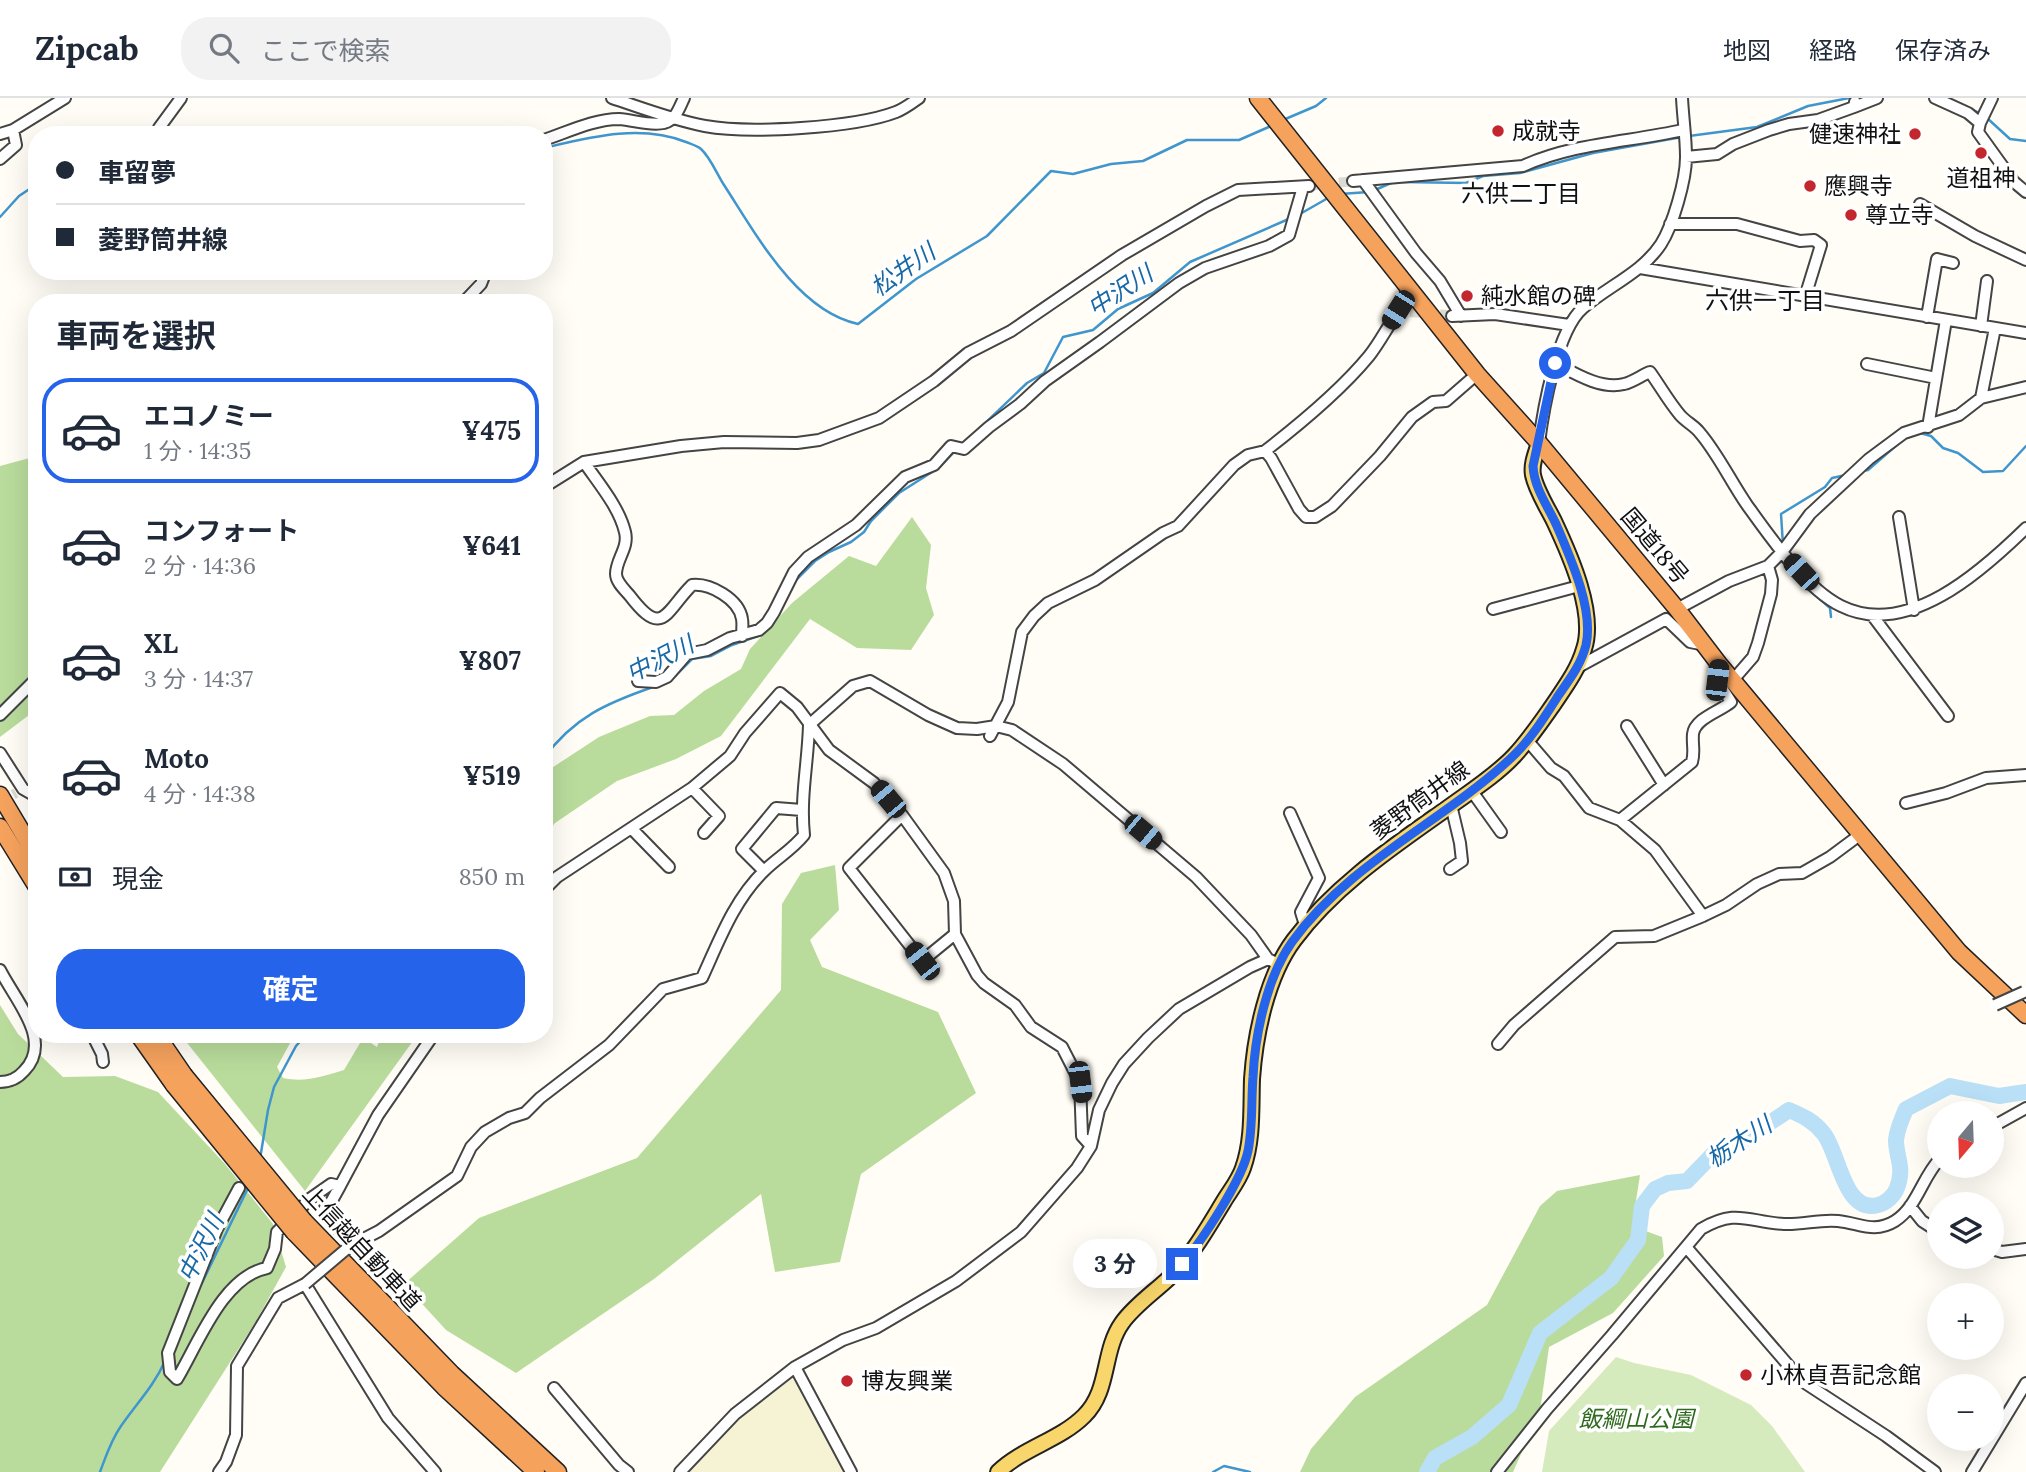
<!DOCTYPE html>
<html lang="ja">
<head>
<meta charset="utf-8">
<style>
	body { margin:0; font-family:Lora,"Noto Sans JP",serif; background:#f2f2f3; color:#1f2937; height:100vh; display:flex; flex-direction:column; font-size:26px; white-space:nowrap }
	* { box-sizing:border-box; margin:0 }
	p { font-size:23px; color:#747a83 }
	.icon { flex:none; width:38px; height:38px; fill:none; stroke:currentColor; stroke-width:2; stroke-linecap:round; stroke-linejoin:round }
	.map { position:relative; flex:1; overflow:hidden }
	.drawer { position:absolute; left:28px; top:196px; width:525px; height:749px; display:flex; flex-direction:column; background:#fff; border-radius:28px; box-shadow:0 7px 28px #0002 }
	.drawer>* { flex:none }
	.top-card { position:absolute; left:28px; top:28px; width:525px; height:154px; border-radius:28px; box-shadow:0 7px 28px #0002; display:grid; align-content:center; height:154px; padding:0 28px; background:#fff }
	.needle { width:46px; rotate:199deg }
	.fabs { position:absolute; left:1927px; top:1003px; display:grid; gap:14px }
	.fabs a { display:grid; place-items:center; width:77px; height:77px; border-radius:50%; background:#fff; box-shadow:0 7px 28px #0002; font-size:35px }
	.end { position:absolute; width:32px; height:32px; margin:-16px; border:9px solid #2563eb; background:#fff; box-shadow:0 0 0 4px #fff }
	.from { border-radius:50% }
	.bubble { position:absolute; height:49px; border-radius:24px; background:#fff; box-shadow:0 7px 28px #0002; font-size:23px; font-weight:700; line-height:49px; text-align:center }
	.car { position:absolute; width:21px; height:42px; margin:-21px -10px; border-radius:9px; box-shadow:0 0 5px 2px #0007; background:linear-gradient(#222 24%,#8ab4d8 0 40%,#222 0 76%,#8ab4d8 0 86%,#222 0) }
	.top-card b { display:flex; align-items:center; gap:24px; height:66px; font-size:26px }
	.top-card b+b { border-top:2px solid #e0e1e3 }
	.top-card i { width:18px; height:18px; background:#1f2937 }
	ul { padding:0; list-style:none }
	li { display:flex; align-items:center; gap:21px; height:105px; margin:0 14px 10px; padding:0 14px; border:4px solid transparent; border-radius:28px }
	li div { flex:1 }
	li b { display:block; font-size:26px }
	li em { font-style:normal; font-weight:700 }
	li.on { border-color:#2563eb }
	li>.icon { width:63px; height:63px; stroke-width:1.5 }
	h2 { padding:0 28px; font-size:32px; line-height:84px }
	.pay { display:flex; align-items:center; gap:18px; height:77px; padding:0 28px; font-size:26px }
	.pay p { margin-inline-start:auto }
	.button { display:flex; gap:14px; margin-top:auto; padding:14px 28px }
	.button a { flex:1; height:80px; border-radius:28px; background:#2563eb; color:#fff; font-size:28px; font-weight:700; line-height:80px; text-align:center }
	header { display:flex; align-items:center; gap:42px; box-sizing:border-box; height:98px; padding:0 35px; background:#fff; border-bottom:2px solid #e0e1e3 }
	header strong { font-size:33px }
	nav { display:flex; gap:38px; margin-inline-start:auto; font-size:24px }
	.search { width:490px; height:63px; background:#f2f2f3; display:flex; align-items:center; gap:18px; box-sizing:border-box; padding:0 24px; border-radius:28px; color:#747a83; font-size:26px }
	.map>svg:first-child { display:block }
</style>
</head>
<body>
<header>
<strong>Zipcab</strong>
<div class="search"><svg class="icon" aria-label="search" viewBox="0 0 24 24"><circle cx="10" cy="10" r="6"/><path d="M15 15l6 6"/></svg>ここで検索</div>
<nav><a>地図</a><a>経路</a><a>保存済み</a></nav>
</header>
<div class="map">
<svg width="2026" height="1374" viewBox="0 0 2026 1374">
	<rect width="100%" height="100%" fill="#fffdf5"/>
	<path fill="#f6f3d4" d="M792 1279 845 1374H689L736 1323Z"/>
	<path fill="#d5ebbd" d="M1616 1259 1634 1265 1691 1277 1751 1307 1772 1328 1805 1374H1542L1549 1333Z"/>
	<path fill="#b9dc9c" d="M37 358V611L0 639V368Z
		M912 419 931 447 926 490 934 517 911 552 857 550 810 521 721 638 676 661 617 683 555 725 544 739V675L599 639 650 618 674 617 704 593 741 571 750 551 792 505 849 458 876 468Z
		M835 767 839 812 810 842 822 869 938 914 976 995 861 1076 840 1164 775 1174 761 1096 654 1181 516 1275 446 1232 404 1186 479 1120 637 1060 781 892 782 806 801 775Z
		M0 907 18 936 63 979 115 978 158 994 225 1066 273 1126 286 1169 255 1225 160 1374H0Z
		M180 936H295L277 969 283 980C305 985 324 978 344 972L363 940 377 949 382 936H418L305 1093Z
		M1640 1077 1632 1128 1662 1139 1664 1158 1613 1215 1549 1249 1540 1313 1513 1374H1300L1311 1351 1355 1299 1487 1207 1540 1108 1557 1093Z"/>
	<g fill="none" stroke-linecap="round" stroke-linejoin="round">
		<path stroke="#3f96cf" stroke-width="2.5" d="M1962 7 1981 16
			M1987 20 2010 41 2026 43
			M1283 22 1316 8 1326 0
			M1689 38 1757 29 1808 8 1849 0
			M544 50C591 39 640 26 686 44 691 46 698 48 701 51 710 59 717 76 724 87 756 136 797 213 858 226L916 181 987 138 1051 73 1073 76 1111 66 1143 63 1187 42H1239L1271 28
			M1401 84 1466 85 1483 78 1520 75 1593 55 1682 39
			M1375 92 1391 85
			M1340 96 1369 94
			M1300 116 1328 100
			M0 119 19 98 37 86
			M978 332 1027 285 1044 275 1063 239 1093 232 1118 211 1153 195 1190 164 1291 120
			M1920 335 1931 338 1943 350 1958 355 1983 374 2003 373 2026 348
			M940 368 955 353
			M1863 373 1868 372 1898 346
			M1783 447 1781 416 1825 389 1832 380 1846 377
			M1785 464 1786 468 1796 478
			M794 484 815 463 829 454 851 444 864 434 871 423 899 395 932 374
			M1813 495 1830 510 1831 519
			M675 578 692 561 711 558 732 547 761 537 764 534
			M544 660C574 619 607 605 653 589
			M260 1061 268 1012 274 989 296 948 304 939 312 936
			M199 1191 248 1090
			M100 1374C106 1358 111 1342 121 1328 136 1306 154 1288 165 1263
			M1213 1374 1224 1368 1250 1374"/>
		<path stroke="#b9e0f7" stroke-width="16" d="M1427 1374 1435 1360 1472 1339 1509 1307 1540 1235 1611 1180 1638 1142 1642 1108 1655 1091 1668 1085 1687 1083 1715 1054 1747 1040 1789 1012C1803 1018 1814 1023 1824 1036 1839 1055 1844 1116 1878 1107 1886 1105 1894 1098 1897 1090 1905 1069 1896 1060 1896 1042 1897 1032 1902 1020 1906 1011L1950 988 1999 998 2026 994"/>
		<path stroke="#dbdad3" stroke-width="10" stroke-dasharray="10 5" stroke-linecap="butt" d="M1309 88 1353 83
			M1410 214 1460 218
			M0 704 16 695"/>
		<defs>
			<path id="minor" d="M612 0C642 10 673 22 705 28 749 36 854 30 896 14 904 11 912 5 919 0
				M1935 0 1968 15 1980 25
				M1992 0 1980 25 1978 34 2014 84 2026 94
				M1854 9 1877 0
				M0 36 13 32 65 0
				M158 37 159 30 181 0
				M544 42C568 34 594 21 619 21 634 22 649 28 664 25 676 22 679 10 684 0
				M1686 59 1717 56 1733 46 1769 32 1789 26 1818 22 1854 9 1855 4
				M0 61 16 47 13 32
				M1363 82 1416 155 1440 183 1461 218
				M1353 83 1523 68C1573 45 1630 44 1683 32
				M1920 106 1975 138 2026 162
				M1670 126H1737L1800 143 1814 142 1821 147 1805 199
				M1640 170 2026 235
				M463 205 481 186 486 173
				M1452 218 1495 216 1569 227
				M1927 219 1937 161 1953 165
				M1981 228 1987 183
				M1555 265C1574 275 1601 292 1624 286 1633 284 1642 277 1650 274 1660 288 1669 304 1680 317 1686 324 1695 328 1700 335 1718 356 1731 384 1747 407 1770 439 1806 491 1841 508 1907 541 1982 473 2026 430
				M1867 266 1936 280
				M1981 300 1995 230
				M1928 329 1946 222
				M1539 345C1543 312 1557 232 1583 210 1608 188 1642 175 1661 146 1673 127 1686 82 1686 59 1686 39 1683 20 1682 0
				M1265 353C1300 326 1341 292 1369 258 1385 238 1394 213 1414 197
				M584 364C599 386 619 409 625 434 629 450 616 461 616 476 616 484 625 492 630 498 663 541 665 514 692 487 710 485 739 501 742 521 743 526 742 533 742 538
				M544 389 584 364 681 348 724 344 797 345 819 342 879 320 934 283 968 255 1011 233 1122 157 1206 108 1238 92 1309 88
				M1899 419 1914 512
				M1493 511 1579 488
				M1677 511 1729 483 1768 468 1782 454 1810 416 1869 361 1904 335 1959 317 1981 300 2026 289
				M1872 517 1948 618
				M1578 569 1666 521 1690 544 1705 547
				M1733 582 1753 559 1758 545 1771 496 1772 482 1768 468
				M638 583 656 584 667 579 687 556 707 552 730 540 759 532 767 525 774 514 794 474 808 459 856 427 905 379 934 367 951 348 964 351 989 329 1020 306 1045 283 1100 244 1179 185 1205 170 1269 148 1289 137 1303 89
				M0 617 37 580
				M1627 628 1664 687
				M990 638 1008 604 1022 534 1034 518 1048 505 1095 482 1163 435 1178 428 1234 367 1248 357 1265 353 1271 360 1299 411 1306 419H1315L1332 408 1380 358 1412 319 1433 304 1446 303 1477 276
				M1527 642 1551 670 1564 678 1589 710 1620 722 1655 752 1703 818
				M37 650 35 652 37 674
				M0 655 23 691 37 699
				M692 690 719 718 704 735
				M1471 692 1501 734
				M1906 705 1946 695 1986 680 2026 677
				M1290 715 1319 780 1301 814 1305 827
				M902 717 849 770 922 863 955 836
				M1620 722 1692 664C1695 654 1692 646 1693 636 1695 620 1721 613 1731 604L1717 582 1719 566
				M632 731 669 769
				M1450 771 1462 763 1460 745 1451 707
				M764 773 742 751 776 710 802 712
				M544 792 557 779 692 690 730 658 745 635 780 595 797 609 829 652 874 685 902 717 944 775 954 803 955 836 977 877 984 885 1015 907 1031 929 1062 949 1080 984 1082 1038 1091 1048
				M0 872C15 902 54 943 24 973 17 981 10 984 0 984
				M92 936 102 956 103 964
				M1498 946 1514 927 1615 839 1654 838 1703 818 1726 807 1757 786 1779 776 1802 775 1830 759 1861 736
				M1992 1029 2026 1010
				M340 1088 330 1106 325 1110C330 1127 341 1135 356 1143L361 1142
				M239 1090 217 1131 168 1255 170 1274 177 1281C198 1246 223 1178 267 1170L275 1151 277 1134 311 1100 331 1086 340 1088 378 1017 434 936
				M1910 1108 1922 1123 1939 1134
				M350 1148 379 1133 457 1078 471 1049 485 1034 509 1020 525 1015 540 1000 609 947 663 891 702 880C719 843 734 802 764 773 777 760 792 752 804 737 800 699 808 665 809 627L853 588 870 583 928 617 957 630 977 631 996 628 1012 632 1063 666 1196 779 1251 837 1268 861 1278 866
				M1687 1150 1802 1283 1886 1338 1935 1374
				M1992 1151 2002 1154 2026 1151
				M795 1269 851 1374
				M554 1290 619 1367 628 1374
				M219 1374 226 1364 236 1337 237 1268 278 1200 305 1186 388 1320 435 1374
				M680 1374 735 1316 795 1269 843 1242 876 1230 956 1183 1021 1134 1077 1070 1091 1048 1099 1012 1112 985 1124 966 1148 940 1179 911 1250 869 1268 861
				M1497 1374 1547 1311 1612 1237 1701 1131C1737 1110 1748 1124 1784 1126 1802 1127 1820 1121 1838 1123 1859 1125 1874 1136 1895 1123 1917 1109 1922 1080 1939 1062
				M1972 1374 2026 1285"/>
			<path id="major" d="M998 1374C1023 1350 1060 1342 1084 1318 1110 1293 1102 1253 1122 1225 1134 1208 1153 1195 1168 1181 1192 1158 1207 1131 1224 1103 1230 1093 1239 1082 1243 1070 1253 1042 1251 1011 1252 981 1255 937 1267 878 1294 842 1335 787 1394 748 1449 709 1471 693 1495 678 1514 658 1529 642 1541 624 1553 607 1565 589 1578 572 1584 551 1596 515 1570 457 1554 423 1547 409 1536 392 1533 377 1531 366 1536 355 1539 345"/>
			<path id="highway" d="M1258 0 1477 276 1539 345 1677 511 1719 566 1959 854 2026 917
				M0 697 37 759
				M0 729 37 789
				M138 936 174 987
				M156 936 184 977
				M304 1123 452 1276 558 1374
				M294 1134 444 1289 536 1374"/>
		</defs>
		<use href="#minor" stroke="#444" stroke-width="14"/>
		<use href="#major" stroke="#222" stroke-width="18"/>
		<use href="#highway" stroke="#222" stroke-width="19"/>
		<use href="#minor" stroke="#fff" stroke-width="10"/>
		<use href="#major" stroke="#f9d66b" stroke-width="14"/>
		<use href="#highway" stroke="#f5a25d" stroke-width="16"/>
		<defs>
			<path id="minor-bridge" d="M1995 907 2024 894
				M305 1186 350 1148"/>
			<path id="highway-bridge" d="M184 977 304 1123
				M174 987 294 1134"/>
		</defs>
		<use href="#minor-bridge" stroke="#444" stroke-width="14" stroke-linecap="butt"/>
		<use href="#highway-bridge" stroke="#222" stroke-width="19" stroke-linecap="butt"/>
		<use href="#minor-bridge" stroke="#fff" stroke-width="10"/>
		<use href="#highway-bridge" stroke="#f5a25d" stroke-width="16"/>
	</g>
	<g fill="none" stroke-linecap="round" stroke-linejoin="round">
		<path stroke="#2563eb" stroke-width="9" d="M1182 1166C1202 1143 1242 1082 1248 1053 1253 1028 1251 1004 1253 979 1255 936 1267 879 1292 844 1349 765 1441 725 1510 661 1529 644 1544 620 1558 598 1569 582 1581 567 1586 547 1594 511 1570 459 1556 426 1547 407 1534 389 1533 368L1555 265"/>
	</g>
	<g fill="#c4262e" stroke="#fff" stroke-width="2.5">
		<circle cx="1498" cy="33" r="7"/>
		<circle cx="1915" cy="36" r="7"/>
		<circle cx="1981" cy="55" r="7"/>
		<circle cx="1810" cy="88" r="7"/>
		<circle cx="1851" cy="117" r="7"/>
		<circle cx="1467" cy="198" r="7"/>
		<circle cx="1746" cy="1277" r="7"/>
		<circle cx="847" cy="1283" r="7"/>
	</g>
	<g text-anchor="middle" stroke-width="7" stroke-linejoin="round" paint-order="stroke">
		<g font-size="23" fill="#111" stroke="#fff" text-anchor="start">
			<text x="1512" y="41">成就寺</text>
			<text x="1901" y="44" text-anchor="end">健速神社</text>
			<text x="1981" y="88" text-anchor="middle">道祖神</text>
			<text x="1824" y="96">應興寺</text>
			<text x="1865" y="125">尊立寺</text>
			<text x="1481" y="206">純水館の碑</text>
			<text x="1760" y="1285">小林貞吾記念館</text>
			<text x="861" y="1291">博友興業</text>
		</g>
		<g font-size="23" fill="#111" stroke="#fff">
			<text transform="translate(1655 448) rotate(50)" y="8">国道18号</text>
			<text transform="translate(1420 702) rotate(-36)" y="8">菱野筒井線</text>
			<text transform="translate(362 1150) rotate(47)" y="8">上信越自動車道</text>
		</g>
		<g font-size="23" font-style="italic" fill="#2f6b1f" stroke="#fff">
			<text x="1636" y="1329">飯綱山公園</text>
		</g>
		<g font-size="24" fill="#111" stroke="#fff">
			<text x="1521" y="104">六供二丁目</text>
			<text x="1765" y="211">六供一丁目</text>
		</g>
		<g font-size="24" font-style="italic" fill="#1768a6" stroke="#fff">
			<text transform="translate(903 172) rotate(-35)" y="8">松井川</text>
			<text transform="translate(1120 193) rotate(-33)" y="8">中沢川</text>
			<text transform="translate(660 561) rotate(-27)" y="8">中沢川</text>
			<text transform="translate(1739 1044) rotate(-33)" y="8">栃木川</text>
			<text transform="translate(201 1150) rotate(-64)" y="8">中沢川</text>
		</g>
	</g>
</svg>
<div class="fabs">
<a><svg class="needle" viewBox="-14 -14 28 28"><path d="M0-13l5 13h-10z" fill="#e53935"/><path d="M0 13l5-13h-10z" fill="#747a83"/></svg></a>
<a><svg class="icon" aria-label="layers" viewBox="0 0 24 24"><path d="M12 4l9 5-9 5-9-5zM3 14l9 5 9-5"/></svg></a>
<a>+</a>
<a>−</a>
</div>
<i class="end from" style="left:1555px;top:265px"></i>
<i class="end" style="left:1182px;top:1166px"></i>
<div class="bubble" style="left:1073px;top:1141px;width:84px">3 分</div>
<i class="car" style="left:1398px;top:212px;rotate:212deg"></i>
<i class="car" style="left:1801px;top:474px;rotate:317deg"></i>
<i class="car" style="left:1717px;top:582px;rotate:7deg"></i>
<i class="car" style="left:888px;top:701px;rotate:320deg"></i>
<i class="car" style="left:1143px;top:734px;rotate:130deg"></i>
<i class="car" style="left:922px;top:863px;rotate:322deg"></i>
<i class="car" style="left:1080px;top:984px;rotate:173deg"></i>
<div class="top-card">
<b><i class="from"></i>車留夢</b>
<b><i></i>菱野筒井線</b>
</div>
<section class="drawer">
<h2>車両を選択</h2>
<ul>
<li class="on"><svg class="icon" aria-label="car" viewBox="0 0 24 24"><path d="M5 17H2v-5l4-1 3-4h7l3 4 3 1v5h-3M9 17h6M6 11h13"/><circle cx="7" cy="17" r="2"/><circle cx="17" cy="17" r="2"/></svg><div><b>エコノミー</b><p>1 分 · 14:35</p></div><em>¥475</em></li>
<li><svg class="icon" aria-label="car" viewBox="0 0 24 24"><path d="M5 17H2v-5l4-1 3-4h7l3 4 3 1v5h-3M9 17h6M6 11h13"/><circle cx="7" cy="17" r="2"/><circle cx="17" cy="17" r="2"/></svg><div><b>コンフォート</b><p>2 分 · 14:36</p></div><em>¥641</em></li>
<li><svg class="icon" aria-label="car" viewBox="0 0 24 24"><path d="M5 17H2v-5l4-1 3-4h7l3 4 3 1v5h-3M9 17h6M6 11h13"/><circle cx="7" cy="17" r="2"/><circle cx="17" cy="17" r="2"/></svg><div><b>XL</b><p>3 分 · 14:37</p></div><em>¥807</em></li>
<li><svg class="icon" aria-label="car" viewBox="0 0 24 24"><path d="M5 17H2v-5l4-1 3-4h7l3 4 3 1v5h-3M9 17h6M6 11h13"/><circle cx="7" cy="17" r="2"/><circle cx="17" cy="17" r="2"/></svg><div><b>Moto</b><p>4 分 · 14:38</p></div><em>¥519</em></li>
</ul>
<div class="pay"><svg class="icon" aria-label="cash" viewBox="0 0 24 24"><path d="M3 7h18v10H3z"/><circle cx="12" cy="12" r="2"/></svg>現金<p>850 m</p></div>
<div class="button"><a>確定</a></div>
</section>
</div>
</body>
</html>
